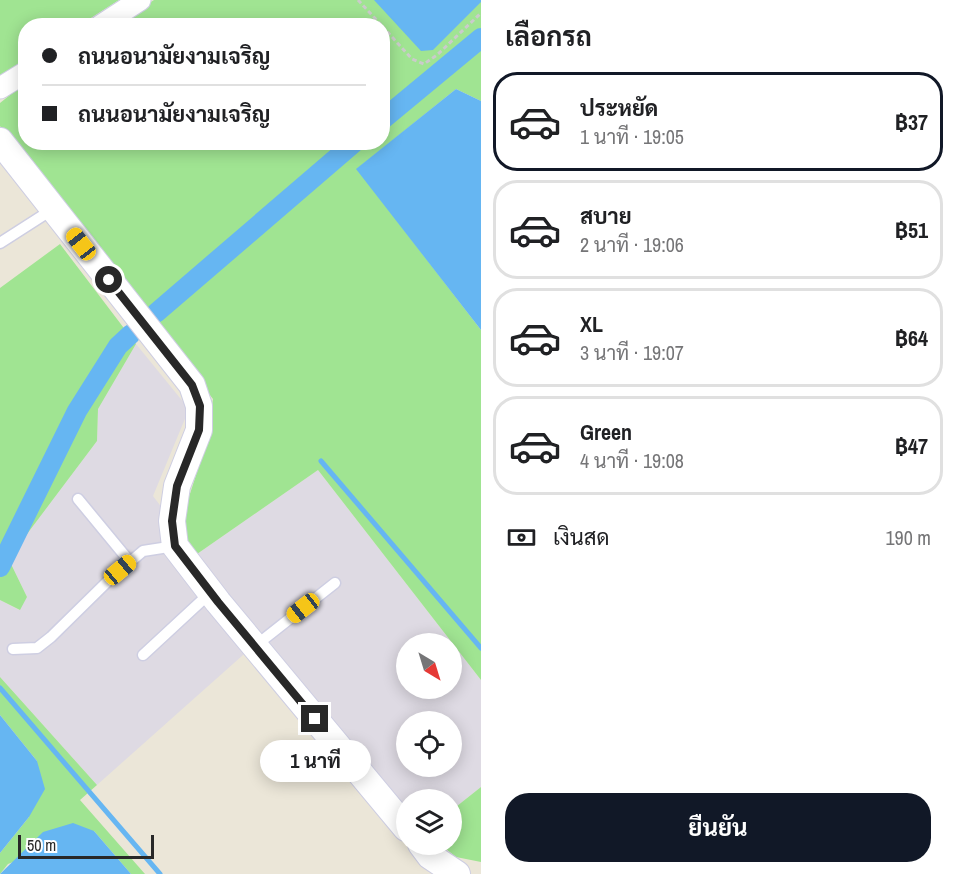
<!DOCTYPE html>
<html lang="th">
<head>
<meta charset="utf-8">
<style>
	body { margin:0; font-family:"Archivo Narrow",Sarabun,sans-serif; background:#f2f2f2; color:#202124; height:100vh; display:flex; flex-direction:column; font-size:22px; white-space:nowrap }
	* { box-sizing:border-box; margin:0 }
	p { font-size:20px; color:#757577 }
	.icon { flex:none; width:33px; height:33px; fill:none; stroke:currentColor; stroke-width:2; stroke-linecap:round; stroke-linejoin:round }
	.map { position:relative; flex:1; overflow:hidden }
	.sheet { display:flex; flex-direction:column; background:#fff; width:474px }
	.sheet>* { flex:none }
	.guide { position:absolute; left:18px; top:18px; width:372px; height:132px; border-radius:24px; box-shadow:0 3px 15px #0003; display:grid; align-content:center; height:132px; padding:0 24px; background:#fff }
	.needle { width:39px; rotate:142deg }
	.controls { position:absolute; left:396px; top:633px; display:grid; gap:12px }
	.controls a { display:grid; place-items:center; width:66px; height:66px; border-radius:50%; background:#fff; box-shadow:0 3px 15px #0003; font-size:30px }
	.scale { position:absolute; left:18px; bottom:15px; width:136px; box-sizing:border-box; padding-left:6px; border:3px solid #282828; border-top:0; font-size:16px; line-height:21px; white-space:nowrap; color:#282828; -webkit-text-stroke:4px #fff; paint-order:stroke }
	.end { position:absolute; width:27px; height:27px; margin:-14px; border:8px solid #282828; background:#fff; box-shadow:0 0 0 3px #fff }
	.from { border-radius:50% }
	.bubble { position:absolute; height:42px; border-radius:21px; background:#fff; box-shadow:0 3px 15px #0003; font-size:20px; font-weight:700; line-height:42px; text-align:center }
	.car { position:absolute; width:18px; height:36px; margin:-18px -9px; border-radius:8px; box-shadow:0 0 4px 2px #0007; background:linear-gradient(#f5c518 24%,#345 0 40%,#f5c518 0 76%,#345 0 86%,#f5c518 0) }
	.guide b { display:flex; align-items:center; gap:21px; height:57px; font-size:22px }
	.guide b+b { border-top:2px solid #e0e0e0 }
	.guide i { width:15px; height:15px; background:#202124 }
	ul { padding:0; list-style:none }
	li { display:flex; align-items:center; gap:18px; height:99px; margin:0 12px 9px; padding:0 12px; border:3px solid #e0e0e0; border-radius:24px }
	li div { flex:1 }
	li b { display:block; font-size:22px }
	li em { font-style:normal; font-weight:700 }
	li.selected { border-color:#111827 }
	li>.icon { width:54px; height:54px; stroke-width:1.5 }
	h2 { padding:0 24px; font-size:27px; line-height:72px }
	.pay { display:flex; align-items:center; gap:15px; height:66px; padding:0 24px; font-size:22px }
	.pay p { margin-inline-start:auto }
	.cta { display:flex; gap:12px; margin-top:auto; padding:12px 24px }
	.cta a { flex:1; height:69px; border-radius:24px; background:#111827; color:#fff; font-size:24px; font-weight:700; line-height:69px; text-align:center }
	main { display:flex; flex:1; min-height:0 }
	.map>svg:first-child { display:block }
</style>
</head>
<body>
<main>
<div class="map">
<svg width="481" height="874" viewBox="0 0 481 874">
	<rect width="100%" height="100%" fill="#ebe6d8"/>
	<path fill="#dedae3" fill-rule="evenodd" d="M136 344 189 409 153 496 197 554 318 470 481 680V787L452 810V800H406V809L260 633 243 655 97 785 0 677V600L19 610 27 597 11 564 24 538 97 441 98 409ZM406 644H452V688H406ZM406 722H452V766H406Z"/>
	<path fill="#a0e492" d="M0 0H119L80 25 26 26 25 61 0 78Z
		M154 0H481V101L456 89 357 169 481 330V680L318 470 197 554 183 533 187 503 205 447 213 399 0 126V103L25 83 26 142H382V26L114 25Z
		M60 244 136 344 98 409 97 441 24 538 11 564 27 597 20 610 0 600V288Z
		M0 677 97 785 80 800 145 874H131L94 831 8 864 0 874V853L29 817 37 761 0 715Z
		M481 787V862L456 857 441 845 452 844V810Z"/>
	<path fill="#66b6f2" d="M374 0H481V2L433 50 421 51Z
		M456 89 481 101V330L356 169Z
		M0 715 37 761 45 789 29 817 0 853Z
		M73 823 94 831 131 874H0L43 832Z"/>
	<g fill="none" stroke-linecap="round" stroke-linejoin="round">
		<path stroke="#66b6f2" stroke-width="5" d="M321 461 481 648
			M0 688 160 874"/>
		<path stroke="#66b6f2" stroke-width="20" d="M382 120 481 38
			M156 313 355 142
			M0 567 77 411 118 346 131 334"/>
		<defs>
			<path id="service" d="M0 243 53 209
				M78 499 130 562
				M255 646 335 583
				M13 649 37 648 51 637 110 579 143 551 175 546
				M143 655 210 593"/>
			<path id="minor" d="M100 26 140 0
				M0 88 26 72"/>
			<path id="tertiary" d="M0 141 192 385 199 406V430L177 486 172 521 175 546 218 602 406 828
				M421 844 430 856 457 874"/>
		</defs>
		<use href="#service" stroke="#cecee2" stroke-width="13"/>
		<use href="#minor" stroke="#cecee2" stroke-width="23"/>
		<use href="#tertiary" stroke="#cecee2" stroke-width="28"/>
		<path stroke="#cbcbcb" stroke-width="3" stroke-dasharray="4.5 3" stroke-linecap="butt" d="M358 0 382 26
			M382 26 412 59 424 64 437 55 481 13"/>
		<use href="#service" stroke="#fff" stroke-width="10"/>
		<use href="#minor" stroke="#fff" stroke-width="21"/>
		<use href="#tertiary" stroke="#fff" stroke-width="26"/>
	</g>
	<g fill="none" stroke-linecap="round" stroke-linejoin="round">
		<path stroke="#282828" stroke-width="8" d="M109 280 192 385 200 406 199 430 177 486 172 521 175 546 218 602 315 719"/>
	</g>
</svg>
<div class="controls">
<a><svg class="needle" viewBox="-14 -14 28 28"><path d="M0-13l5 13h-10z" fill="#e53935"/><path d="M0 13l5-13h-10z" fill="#757577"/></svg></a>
<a><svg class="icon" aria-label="locate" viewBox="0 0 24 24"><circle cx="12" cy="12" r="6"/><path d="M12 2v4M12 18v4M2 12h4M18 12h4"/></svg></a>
<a><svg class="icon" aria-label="layers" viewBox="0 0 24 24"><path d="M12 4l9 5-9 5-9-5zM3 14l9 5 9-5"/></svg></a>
</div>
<div class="scale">50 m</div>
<i class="end from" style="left:109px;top:280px"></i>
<i class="end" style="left:315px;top:719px"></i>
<div class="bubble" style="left:260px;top:740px;width:111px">1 นาที</div>
<i class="car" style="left:81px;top:244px;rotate:322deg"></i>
<i class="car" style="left:120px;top:570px;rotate:50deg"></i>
<i class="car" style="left:303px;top:608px;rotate:232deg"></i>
<div class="guide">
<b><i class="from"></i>ถนนอนามัยงามเจริญ</b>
<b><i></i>ถนนอนามัยงามเจริญ</b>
</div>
</div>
<section class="sheet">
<h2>เลือกรถ</h2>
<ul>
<li class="selected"><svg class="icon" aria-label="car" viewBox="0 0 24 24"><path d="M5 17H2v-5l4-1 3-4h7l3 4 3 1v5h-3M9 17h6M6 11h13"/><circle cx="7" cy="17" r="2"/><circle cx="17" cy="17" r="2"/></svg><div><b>ประหยัด</b><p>1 นาที · 19:05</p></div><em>฿37</em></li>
<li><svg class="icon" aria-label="car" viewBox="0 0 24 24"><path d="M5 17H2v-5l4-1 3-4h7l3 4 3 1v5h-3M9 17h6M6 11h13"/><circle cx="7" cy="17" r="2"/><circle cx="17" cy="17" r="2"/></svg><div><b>สบาย</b><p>2 นาที · 19:06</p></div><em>฿51</em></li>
<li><svg class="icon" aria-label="car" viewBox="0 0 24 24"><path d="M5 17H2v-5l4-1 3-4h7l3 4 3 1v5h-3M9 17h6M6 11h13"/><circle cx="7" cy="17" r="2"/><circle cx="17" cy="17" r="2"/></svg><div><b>XL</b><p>3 นาที · 19:07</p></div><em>฿64</em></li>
<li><svg class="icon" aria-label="car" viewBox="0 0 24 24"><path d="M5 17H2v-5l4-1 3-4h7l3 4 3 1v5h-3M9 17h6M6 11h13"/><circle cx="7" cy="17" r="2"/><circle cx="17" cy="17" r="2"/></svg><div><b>Green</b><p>4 นาที · 19:08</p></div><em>฿47</em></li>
</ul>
<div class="pay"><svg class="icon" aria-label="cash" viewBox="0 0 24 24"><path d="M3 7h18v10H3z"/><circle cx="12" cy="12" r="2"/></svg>เงินสด<p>190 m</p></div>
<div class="cta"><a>ยืนยัน</a></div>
</section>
</main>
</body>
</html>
